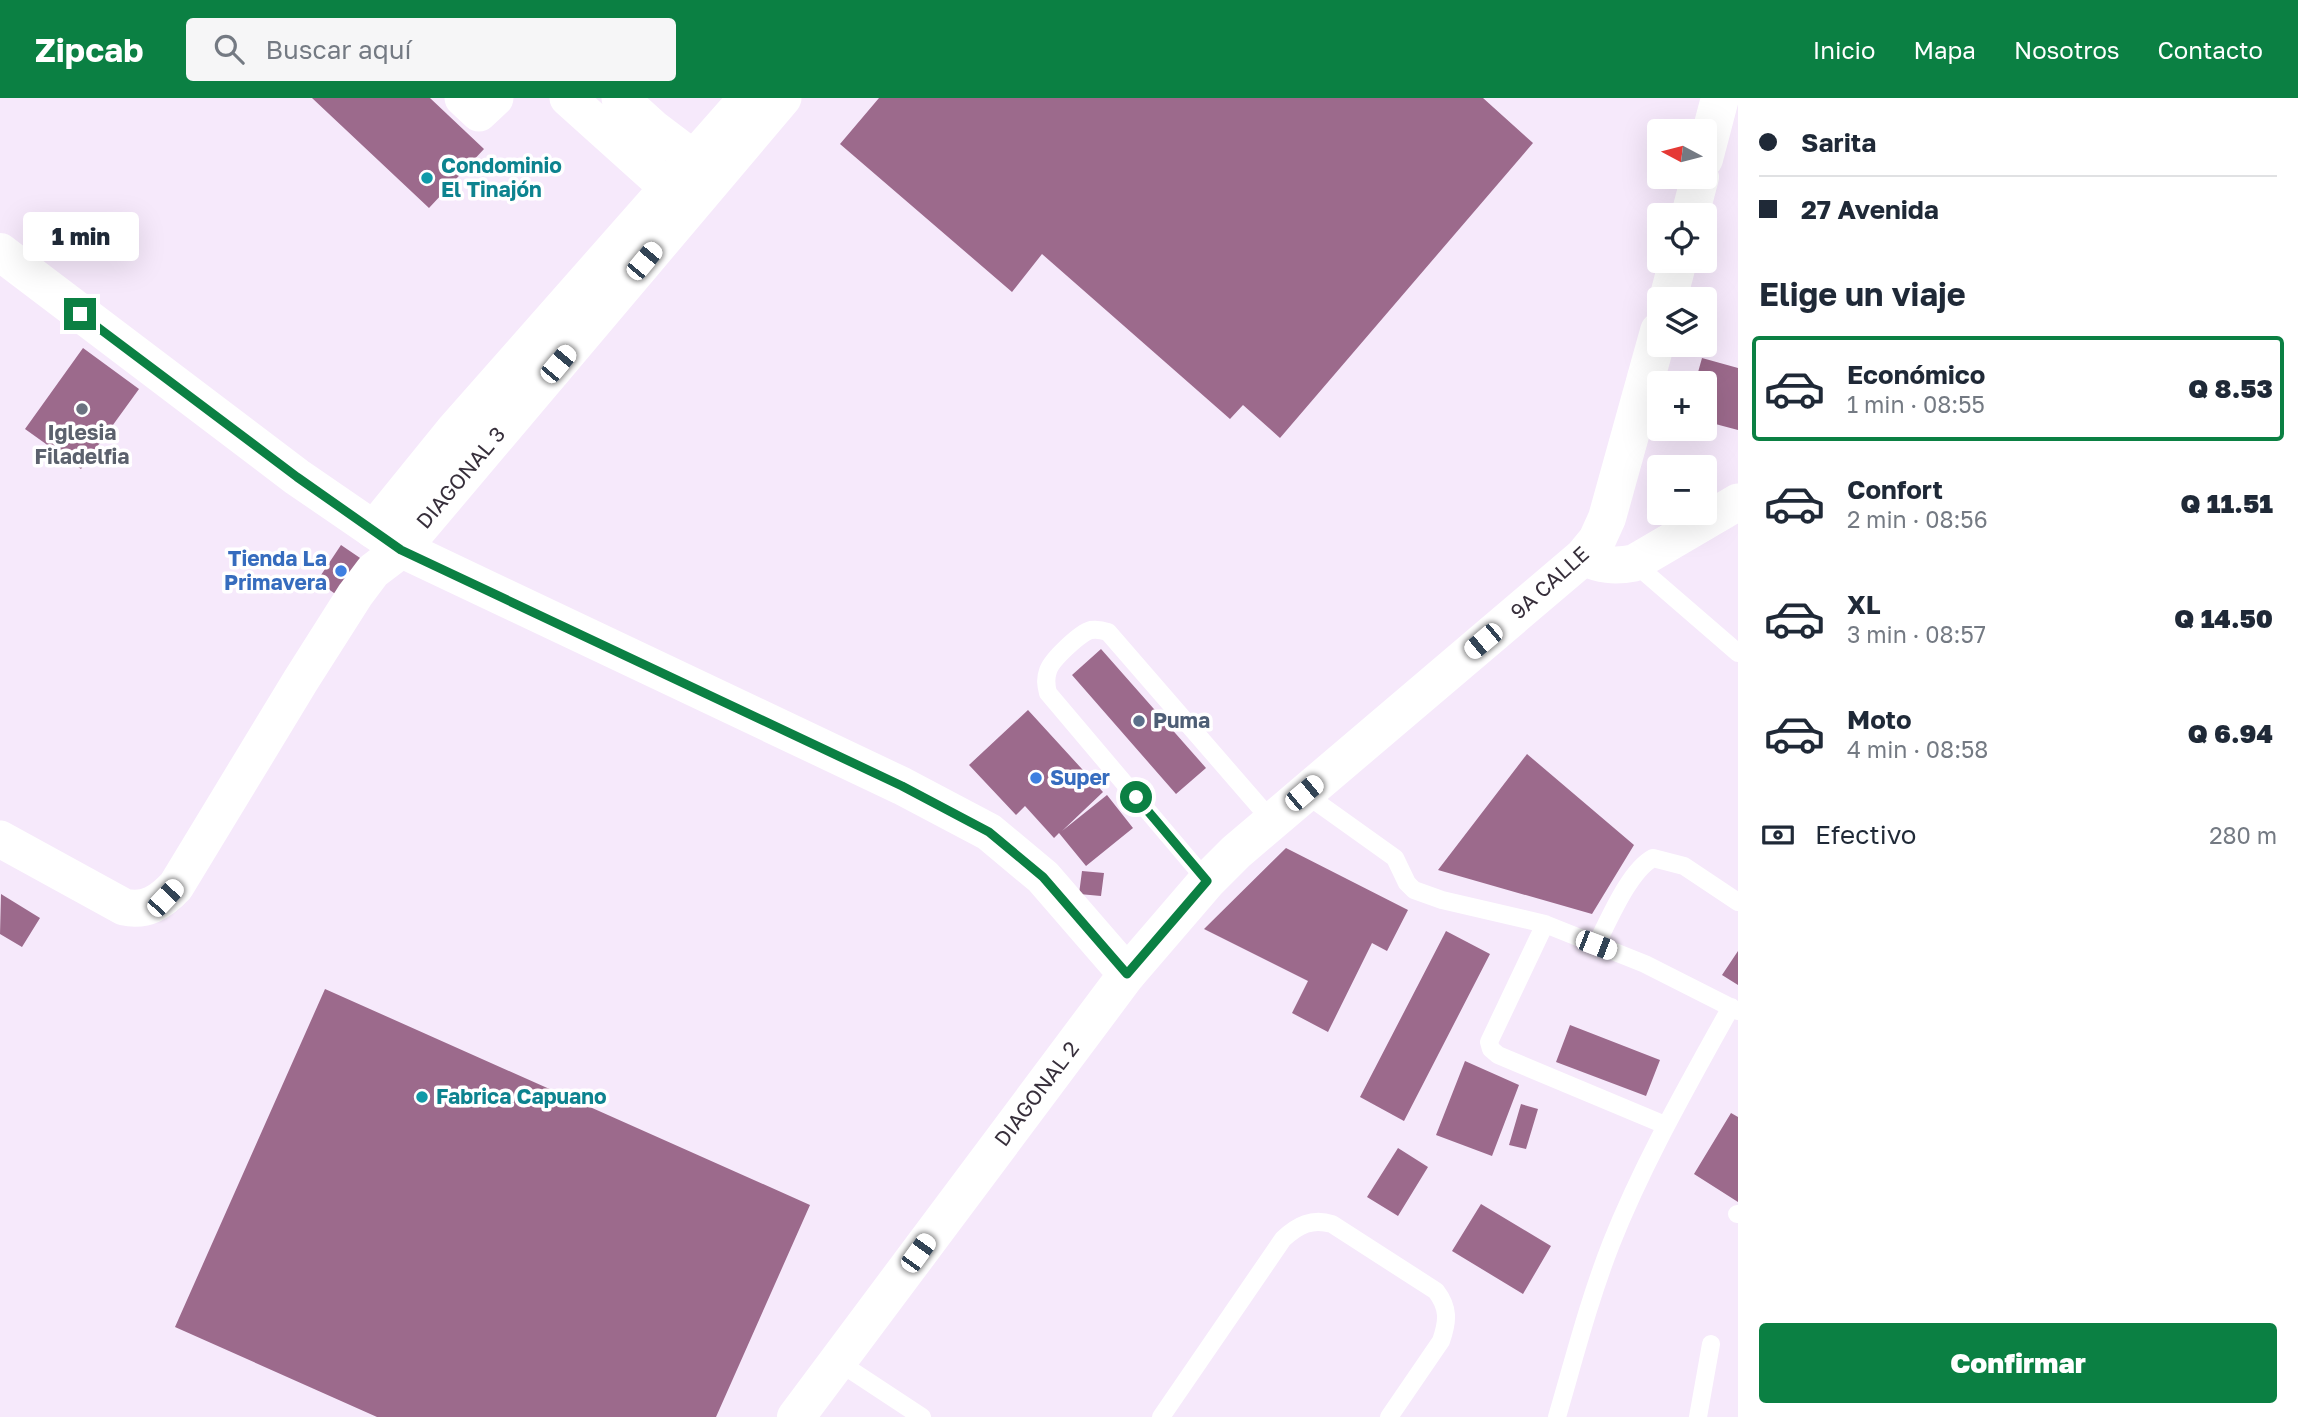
<!DOCTYPE html>
<html lang="es">
<head>
<meta charset="utf-8">
<style>
	body { margin:0; font-family:"Golos Text",sans-serif; background:#f6f6f7; color:#1f2937; height:100vh; display:flex; flex-direction:column; font-size:26px; white-space:nowrap }
	* { box-sizing:border-box; margin:0 }
	p { font-size:23px; color:#747a83 }
	.icon { flex:none; width:38px; height:38px; fill:none; stroke:currentColor; stroke-width:2; stroke-linecap:round; stroke-linejoin:round }
	.map { position:relative; flex:1; overflow:hidden }
	.sheet { display:flex; flex-direction:column; background:#fff; width:560px }
	.sheet>* { flex:none }
	.banner { display:grid; align-content:center; height:154px; padding:0 21px; background:#fff }
	.needle { width:46px; rotate:277deg }
	.controls { position:absolute; left:1647px; top:21px; display:grid; gap:14px }
	.controls a { display:grid; place-items:center; width:70px; height:70px; border-radius:7px; background:#fff; box-shadow:0 7px 28px #0002; font-size:35px }
	.end { position:absolute; width:32px; height:32px; margin:-16px; border:9px solid #0b8043; background:#fff; box-shadow:0 0 0 4px #fff }
	.from { border-radius:50% }
	.bubble { position:absolute; height:49px; border-radius:7px; background:#fff; box-shadow:0 7px 28px #0002; font-size:23px; font-weight:800; line-height:49px; text-align:center }
	.car { position:absolute; width:21px; height:42px; margin:-21px -10px; border-radius:9px; box-shadow:0 0 5px 2px #0007; background:linear-gradient(#fff 24%,#345 0 40%,#fff 0 76%,#345 0 86%,#fff 0) }
	.banner b { display:flex; align-items:center; gap:24px; height:66px; font-size:26px }
	.banner b+b { border-top:2px solid #e0e1e3 }
	.banner i { width:18px; height:18px; background:#1f2937 }
	ul { padding:0; list-style:none }
	li { display:flex; align-items:center; gap:21px; height:105px; margin:0 14px 10px; padding:0 7px; border:4px solid transparent; border-radius:7px }
	li div { flex:1 }
	li b { display:block; font-size:26px }
	li em { font-style:normal; font-weight:800 }
	li.current { border-color:#0b8043 }
	li>.icon { width:63px; height:63px; stroke-width:1.5 }
	h2 { padding:0 21px; font-size:32px; line-height:84px }
	.pay { display:flex; align-items:center; gap:18px; height:77px; padding:0 21px; font-size:26px }
	.pay p { margin-inline-start:auto }
	.button { display:flex; gap:14px; margin-top:auto; padding:14px 21px }
	.button a { flex:1; height:80px; border-radius:7px; background:#0b8043; color:#fff; font-size:28px; font-weight:800; line-height:80px; text-align:center }
	header { display:flex; align-items:center; gap:42px; box-sizing:border-box; height:98px; padding:0 35px; background:#0b8043; color:#fff }
	header strong { font-size:33px }
	nav { display:flex; gap:38px; margin-inline-start:auto; font-size:24px }
	.search { width:490px; height:63px; background:#f6f6f7; display:flex; align-items:center; gap:18px; box-sizing:border-box; padding:0 24px; border-radius:7px; color:#747a83; font-size:26px }
	main { display:flex; flex:1; min-height:0 }
	.map>svg:first-child { display:block }
</style>
</head>
<body>
<header>
<strong>Zipcab</strong>
<div class="search"><svg class="icon" aria-label="search" viewBox="0 0 24 24"><circle cx="10" cy="10" r="6"/><path d="M15 15l6 6"/></svg>Buscar aquí</div>
<nav><a>Inicio</a><a>Mapa</a><a>Nosotros</a><a>Contacto</a></nav>
</header>
<main>
<div class="map">
<svg width="1738" height="1319" viewBox="0 0 1738 1319">
	<rect width="100%" height="100%" fill="#f6e9fb"/>
	<path fill="#9c6a8c" d="M312 0H430L484 51 429 110Z
		M879 0H1483L1533 45 1280 340 1243 307 1230 321 1042 156 1012 194 840 46Z
		M83 250 139 291 81 371 25 331Z
		M1702 260 1738 270V332L1704 323V285H1695Z
		M341 447 366 464 341 500 317 483Z
		M1101 551 1206 670 1176 696 1072 577Z
		M1028 612 1103 694 1062 733 1107 697 1133 730 1086 768 1059 735 1054 740 1025 708 1016 717 969 667Z
		M1527 656 1634 747 1592 816 1438 772Z
		M1286 750 1408 812 1387 853 1372 845 1328 934 1292 915 1308 883 1204 831Z
		M1082 773 1104 775 1101 798 1079 796Z
		M1 796 40 820 22 849 0 836Z
		M1446 833 1490 856 1404 1023 1360 999Z
		M1738 853V887L1722 877Z
		M325 891 810 1107 716 1319H377L175 1229Z
		M1570 927 1660 962 1646 998 1556 964Z
		M1465 963 1519 987 1492 1058 1436 1037Z
		M1521 1006 1538 1011 1526 1051 1509 1047Z
		M1731 1015 1738 1019V1104L1694 1076Z
		M1398 1050 1428 1069 1398 1118 1367 1099Z
		M1481 1106 1551 1148 1523 1196 1452 1153Z"/>
	<g fill="none" stroke-linecap="round" stroke-linejoin="round">
		<path stroke="#fff" stroke-width="18" d="M1634 465 1738 555
			M1304 695 1395 760 1407 785 1414 792 1442 802 1545 826 1645 866 1738 913
			M1207 783 1048 595C1046 587 1045 581 1048 573 1051 562 1080 535 1091 532 1097 531 1102 532 1108 534L1272 723
			M1545 826 1489 944 1491 951 1498 957 1665 1027
			M1596 847C1609 822 1629 773 1653 760L1684 768 1738 804
			M1737 1116H1738
			M837 1263 922 1319
			M1161 1319 1283 1141C1298 1127 1312 1120 1332 1126L1436 1193C1449 1210 1448 1223 1441 1243L1389 1319
			M1557 1319C1574 1261 1589 1202 1611 1146 1644 1063 1688 987 1731 909
			M1698 1319 1711 1246"/>
		<path stroke="#fff" stroke-width="37" d="M463 0 479 15 495 0
			M568 0 667 89
			M620 0 653 30 694 61
			M373 432 455 331 747 0
			M1583 459C1601 467 1614 469 1634 465L1738 404
			M0 741 124 809C146 814 161 804 176 788L301 582 355 497 373 473 402 451 783 0"/>
		<path stroke="#fff" stroke-width="38" d="M0 154 297 379 402 451 902 688 989 734 1043 779 1127 876"/>
		<path stroke="#fff" stroke-width="38" d="M1704 61 1720 0
			M1690 117 1700 79
			M1668 201 1678 163
			M796 1319 1127 876 1207 783 1236 754 1583 459 1597 442 1607 420 1659 233"/>
	</g>
	<g fill="none" stroke-linecap="round" stroke-linejoin="round">
		<path stroke="#0b8043" stroke-width="9" d="M80 216 297 379 401 452 902 688 989 734 1043 779 1127 876 1207 783 1136 699"/>
	</g>
	<g fill="#0f9aa8" stroke="#fff" stroke-width="2.5">
		<circle cx="427" cy="80" r="7"/>
		<circle cx="422" cy="999" r="7"/>
	</g>
	<circle fill="#6b7280" stroke="#fff" stroke-width="2.5" cx="82" cy="311" r="7"/>
	<g fill="#3f7fe0" stroke="#fff" stroke-width="2.5">
		<circle cx="341" cy="473" r="7"/>
		<circle cx="1036" cy="680" r="7"/>
	</g>
	<circle fill="#5c6f8a" stroke="#fff" stroke-width="2.5" cx="1139" cy="623" r="7"/>
	<g text-anchor="middle" stroke-width="7" stroke-linejoin="round" paint-order="stroke">
		<g font-size="21" font-weight="bold" fill="#0d838f" stroke="#fff" text-anchor="start">
			<text x="441" y="75">Condominio<tspan x="441" dy="24">El Tinajón</tspan></text>
			<text x="436" y="1006">Fabrica Capuano</text>
		</g>
		<g font-size="21" font-weight="bold" fill="#5b616d" stroke="#fff">
			<text x="82" y="342">Iglesia<tspan x="82" dy="24">Filadelfia</tspan></text>
		</g>
		<g font-size="21" fill="#372f3b" stroke="#fff">
			<text transform="translate(461 380) rotate(-50)" y="7">DIAGONAL 3</text>
			<text transform="translate(1550 485) rotate(-42)" y="7">9A CALLE</text>
			<text transform="translate(1037 996) rotate(-53)" y="7">DIAGONAL 2</text>
		</g>
		<g font-size="21" font-weight="bold" fill="#366cbe" stroke="#fff" text-anchor="end">
			<text x="327" y="468">Tienda La<tspan x="327" dy="24">Primavera</tspan></text>
			<text x="1050" y="687" text-anchor="start">Super</text>
		</g>
		<g font-size="21" font-weight="bold" fill="#4e5e75" stroke="#fff" text-anchor="start">
			<text x="1153" y="630">Puma</text>
		</g>
	</g>
</svg>
<div class="controls">
<a><svg class="needle" viewBox="-14 -14 28 28"><path d="M0-13l5 13h-10z" fill="#e53935"/><path d="M0 13l5-13h-10z" fill="#747a83"/></svg></a>
<a><svg class="icon" aria-label="locate" viewBox="0 0 24 24"><circle cx="12" cy="12" r="6"/><path d="M12 2v4M12 18v4M2 12h4M18 12h4"/></svg></a>
<a><svg class="icon" aria-label="layers" viewBox="0 0 24 24"><path d="M12 4l9 5-9 5-9-5zM3 14l9 5 9-5"/></svg></a>
<a>+</a>
<a>−</a>
</div>
<i class="end from" style="left:1136px;top:699px"></i>
<i class="end" style="left:80px;top:216px"></i>
<div class="bubble" style="left:23px;top:114px;width:116px">1 min</div>
<i class="car" style="left:644px;top:163px;rotate:40deg"></i>
<i class="car" style="left:558px;top:266px;rotate:40deg"></i>
<i class="car" style="left:1483px;top:543px;rotate:230deg"></i>
<i class="car" style="left:1304px;top:695px;rotate:50deg"></i>
<i class="car" style="left:165px;top:800px;rotate:43deg"></i>
<i class="car" style="left:1596px;top:847px;rotate:111deg"></i>
<i class="car" style="left:918px;top:1155px;rotate:36deg"></i>
</div>
<section class="sheet">
<div class="banner">
<b><i class="from"></i>Sarita</b>
<b><i></i>27 Avenida</b>
</div>
<h2>Elige un viaje</h2>
<ul>
<li class="current"><svg class="icon" aria-label="car" viewBox="0 0 24 24"><path d="M5 17H2v-5l4-1 3-4h7l3 4 3 1v5h-3M9 17h6M6 11h13"/><circle cx="7" cy="17" r="2"/><circle cx="17" cy="17" r="2"/></svg><div><b>Económico</b><p>1 min · 08:55</p></div><em>Q 8.53</em></li>
<li><svg class="icon" aria-label="car" viewBox="0 0 24 24"><path d="M5 17H2v-5l4-1 3-4h7l3 4 3 1v5h-3M9 17h6M6 11h13"/><circle cx="7" cy="17" r="2"/><circle cx="17" cy="17" r="2"/></svg><div><b>Confort</b><p>2 min · 08:56</p></div><em>Q 11.51</em></li>
<li><svg class="icon" aria-label="car" viewBox="0 0 24 24"><path d="M5 17H2v-5l4-1 3-4h7l3 4 3 1v5h-3M9 17h6M6 11h13"/><circle cx="7" cy="17" r="2"/><circle cx="17" cy="17" r="2"/></svg><div><b>XL</b><p>3 min · 08:57</p></div><em>Q 14.50</em></li>
<li><svg class="icon" aria-label="car" viewBox="0 0 24 24"><path d="M5 17H2v-5l4-1 3-4h7l3 4 3 1v5h-3M9 17h6M6 11h13"/><circle cx="7" cy="17" r="2"/><circle cx="17" cy="17" r="2"/></svg><div><b>Moto</b><p>4 min · 08:58</p></div><em>Q 6.94</em></li>
</ul>
<div class="pay"><svg class="icon" aria-label="cash" viewBox="0 0 24 24"><path d="M3 7h18v10H3z"/><circle cx="12" cy="12" r="2"/></svg>Efectivo<p>280 m</p></div>
<div class="button"><a>Confirmar</a></div>
</section>
</main>
</body>
</html>
